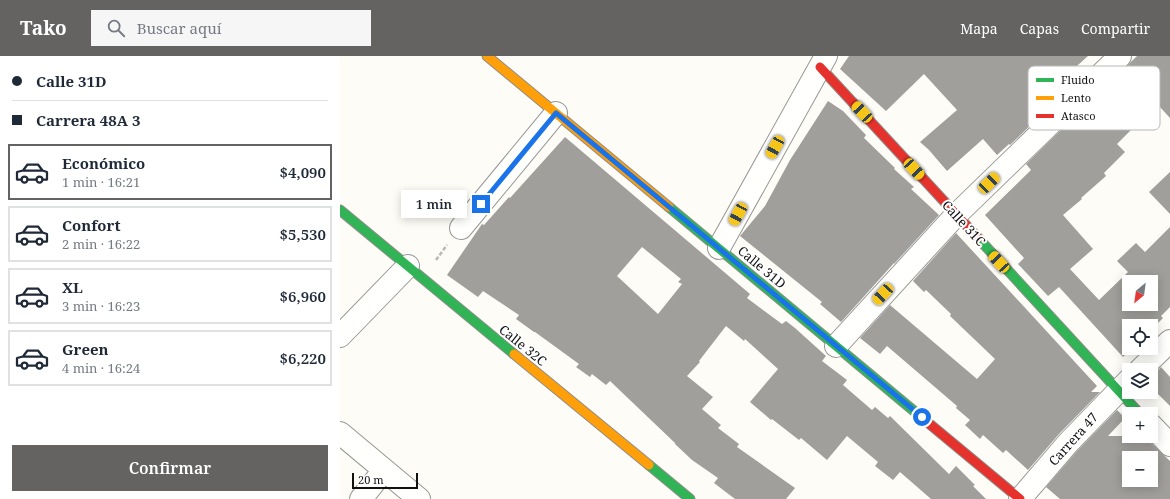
<!DOCTYPE html>
<html lang="es">
<head>
<meta charset="utf-8">
<style>
	body { margin:0; font-family:"Noto Serif",serif; background:#f6f6f7; color:#1f2937; height:100vh; display:flex; flex-direction:column; font-size:15px; white-space:nowrap }
	* { box-sizing:border-box; margin:0 }
	p { font-size:13px; color:#747a83 }
	.icon { flex:none; width:22px; height:22px; fill:none; stroke:currentColor; stroke-width:2; stroke-linecap:round; stroke-linejoin:round }
	.map { position:relative; flex:1; overflow:hidden }
	.side { display:flex; flex-direction:column; background:#fff; width:340px }
	.side>* { flex:none }
	.top-card { display:grid; align-content:center; height:88px; padding:0 12px; background:#fff }
	.needle { width:26px; rotate:209deg }
	.fabs { position:absolute; left:782px; top:219px; display:grid; gap:8px }
	.fabs a { display:grid; place-items:center; width:36px; height:36px; border-radius:0px; background:#fff; box-shadow:0 2px 10px #0003; font-size:20px }
	.scale { position:absolute; left:12px; bottom:10px; width:66px; box-sizing:border-box; padding-left:4px; border:2px solid #111; border-top:0; font-size:11px; line-height:14px; white-space:nowrap; color:#111; -webkit-text-stroke:3px #fff; paint-order:stroke }
	.end { position:absolute; width:18px; height:18px; margin:-9px; border:5px solid #1a73e8; background:#fff; box-shadow:0 0 0 2px #fff }
	.from { border-radius:50% }
	.bubble { position:absolute; height:28px; border-radius:0px; background:#fff; box-shadow:0 2px 10px #0003; font-size:13px; font-weight:600; line-height:28px; text-align:center }
	.car { position:absolute; width:12px; height:24px; margin:-12px -6px; border-radius:5px; box-shadow:0 0 3px 1px #0007; background:linear-gradient(#f5c518 24%,#345 0 40%,#f5c518 0 76%,#345 0 86%,#f5c518 0) }
	.top-card b { display:flex; align-items:center; gap:14px; height:38px; font-size:15px }
	.top-card b+b { border-top:1px solid #e0e1e3 }
	.top-card i { width:10px; height:10px; background:#1f2937 }
	ul { padding:0; list-style:none }
	li { display:flex; align-items:center; gap:12px; height:56px; margin:0 8px 6px; padding:0 4px; border:2px solid #e0e1e3; border-radius:0px }
	li div { flex:1 }
	li b { display:block; font-size:15px }
	li em { font-style:normal; font-weight:600 }
	li.active { border-color:#646362 }
	li>.icon { width:36px; height:36px; stroke-width:1.5 }
	.cta { display:flex; gap:8px; margin-top:auto; padding:8px 12px }
	.cta a { flex:1; height:46px; border-radius:0px; background:#646362; color:#fff; font-size:16px; font-weight:600; line-height:46px; text-align:center }
	header { display:flex; align-items:center; gap:24px; box-sizing:border-box; height:56px; padding:0 20px; background:#646362; color:#fff }
	header strong { font-size:19px }
	nav { display:flex; gap:22px; margin-inline-start:auto; font-size:14px }
	.search { width:280px; height:36px; background:#f6f6f7; display:flex; align-items:center; gap:10px; box-sizing:border-box; padding:0 14px; border-radius:0px; color:#747a83; font-size:15px }
	main { display:flex; flex:1; min-height:0 }
	.map>svg:first-child { display:block }
</style>
</head>
<body>
<header>
<strong>Tako</strong>
<div class="search"><svg class="icon" aria-label="search" viewBox="0 0 24 24"><circle cx="10" cy="10" r="6"/><path d="M15 15l6 6"/></svg>Buscar aquí</div>
<nav><a>Mapa</a><a>Capas</a><a>Compartir</a></nav>
</header>
<main>
<section class="side">
<div class="top-card">
<b><i class="from"></i>Calle 31D</b>
<b><i></i>Carrera 48A 3</b>
</div>
<ul>
<li class="active"><svg class="icon" aria-label="car" viewBox="0 0 24 24"><path d="M5 17H2v-5l4-1 3-4h7l3 4 3 1v5h-3M9 17h6M6 11h13"/><circle cx="7" cy="17" r="2"/><circle cx="17" cy="17" r="2"/></svg><div><b>Económico</b><p>1 min · 16:21</p></div><em>$4,090</em></li>
<li><svg class="icon" aria-label="car" viewBox="0 0 24 24"><path d="M5 17H2v-5l4-1 3-4h7l3 4 3 1v5h-3M9 17h6M6 11h13"/><circle cx="7" cy="17" r="2"/><circle cx="17" cy="17" r="2"/></svg><div><b>Confort</b><p>2 min · 16:22</p></div><em>$5,530</em></li>
<li><svg class="icon" aria-label="car" viewBox="0 0 24 24"><path d="M5 17H2v-5l4-1 3-4h7l3 4 3 1v5h-3M9 17h6M6 11h13"/><circle cx="7" cy="17" r="2"/><circle cx="17" cy="17" r="2"/></svg><div><b>XL</b><p>3 min · 16:23</p></div><em>$6,960</em></li>
<li><svg class="icon" aria-label="car" viewBox="0 0 24 24"><path d="M5 17H2v-5l4-1 3-4h7l3 4 3 1v5h-3M9 17h6M6 11h13"/><circle cx="7" cy="17" r="2"/><circle cx="17" cy="17" r="2"/></svg><div><b>Green</b><p>4 min · 16:24</p></div><em>$6,220</em></li>
</ul>
<div class="cta"><a>Confirmar</a></div>
</section>
<div class="map">
<svg width="830" height="443" viewBox="0 0 830 443">
	<rect width="100%" height="100%" fill="#fdfcf7"/>
	<path fill="#a19f9c" fill-rule="evenodd" d="M509 0H748L708 36 716 44 670 89 669 88 657 99 643 83 607 115 589 94 580 86 617 54 584 18 546 55 500 13Z
		M797 0H830V62L820 51 811 60 808 57 777 88 785 96 764 117 766 120 741 142 742 143 723 159 753 193 730 213 759 244 788 216 777 205 796 187 805 196 830 171V251L821 260 823 262 811 274V270H789V292H792L783 301 719 231 708 240 678 208 684 202 645 159 691 114 686 108ZM789 226H811V248H789Z
		M488 45 503 55 526 79 524 82 555 112 554 113 574 131 571 133 599 159 554 208V207L501 266 480 248 482 246 400 180 425 150 450 104Z
		M225 81 410 238 407 242 442 268 446 265 455 272 486 300 482 305 507 324 503 329 532 354 535 351 548 362 550 360 609 418 616 410 635 429 633 430 646 443H591L560 416 553 424 535 410 538 406 507 380 487 404 461 382 459 384 432 363 431 364 410 346 438 313 405 283 404 285 386 270 359 305 360 306 347 320 373 341 362 353 381 369 378 372 399 388 397 391 455 432 446 443H395L374 427 378 422 352 404 335 388V387L270 325 266 329 252 318 250 321 236 311 239 308 195 276H194L176 263 179 259 143 235 138 241 107 219 142 168 144 169 169 141 170 142ZM302 191 341 223 338 226 342 228 318 258 277 220Z
		M830 116V158L809 136Z
		M616 177 757 330 751 336H760L719 378 688 414 666 394 663 397 643 379 640 383 625 369 630 364 616 352 617 350 547 290 540 298 520 282 550 249 637 323 655 303 610 260 611 258 586 234 584 236 573 225Z
		M821 311 830 321V350L811 331V321Z
		M777 354 785 362 768 380H804L830 405V443H720L706 431 737 395ZM789 402H811V424H789Z"/>
	<g fill="none" stroke-linecap="round" stroke-linejoin="round">
		<defs>
			<path id="street" d="M121 172 216 57
				M379 192 486 0
				M0 280 68 210
				M496 290 616 159 780 0
				M800 314 830 285
				M811 369 830 389
				M0 377 79 443
				M21 443 44 414
				M680 443 728 387 789 324"/>
			<path id="fast" d="M329 151 580 360
				M0 154 174 298
				M638 182 800 358
				M309 409 350 443"/>
			<path id="slow" d="M147 0 329 151
				M174 298 309 409"/>
			<path id="jam" d="M480 11 638 182
				M580 360 680 443"/>
		</defs>
		<use href="#street" stroke="#979795" stroke-width="24"/>
		<use href="#fast" stroke="#8e8d8b" stroke-width="11"/>
		<use href="#slow" stroke="#8e8d8b" stroke-width="11"/>
		<use href="#jam" stroke="#8e8d8b" stroke-width="11"/>
		<path stroke="#b9b9b8" stroke-width="2.5" stroke-dasharray="4 2" stroke-linecap="butt" d="M96 204 107 189"/>
		<use href="#street" stroke="#fffffe" stroke-width="22"/>
		<use href="#fast" stroke="#30b455" stroke-width="9"/>
		<use href="#slow" stroke="#ff9f0a" stroke-width="9"/>
		<use href="#jam" stroke="#e5322d" stroke-width="9"/>
	</g>
	<g fill="none" stroke-linecap="round" stroke-linejoin="round">
		<path stroke="#1a73e8" stroke-width="5" d="M141 148 216 57 582 361"/>
	</g>
	<g text-anchor="middle" stroke-width="4" stroke-linejoin="round" paint-order="stroke">
		<g font-size="13" fill="#111" stroke="#fff">
			<text transform="translate(624 167) rotate(47)" y="5">Calle 31C</text>
			<text transform="translate(422 211) rotate(40)" y="5">Calle 31D</text>
			<text transform="translate(183 289) rotate(39)" y="5">Calle 32C</text>
			<text transform="translate(733 383) rotate(-48)" y="5">Carrera 47</text>
		</g>
	</g>
	<rect x="688" y="10" width="132" height="64" rx="6" fill="#fff" stroke="#b8b8b8" stroke-width="1"/>
	<rect x="696" y="22" width="18" height="4" fill="#30b455"/>
	<rect x="696" y="40" width="18" height="4" fill="#ff9f0a"/>
	<rect x="696" y="58" width="18" height="4" fill="#e5322d"/>
	<g font-size="11" fill="#111">
		<text x="721" y="28">Fluido</text>
		<text x="721" y="46">Lento</text>
		<text x="721" y="64">Atasco</text>
	</g>
</svg>
<div class="fabs">
<a><svg class="needle" viewBox="-14 -14 28 28"><path d="M0-13l5 13h-10z" fill="#e53935"/><path d="M0 13l5-13h-10z" fill="#747a83"/></svg></a>
<a><svg class="icon" aria-label="locate" viewBox="0 0 24 24"><circle cx="12" cy="12" r="6"/><path d="M12 2v4M12 18v4M2 12h4M18 12h4"/></svg></a>
<a><svg class="icon" aria-label="layers" viewBox="0 0 24 24"><path d="M12 4l9 5-9 5-9-5zM3 14l9 5 9-5"/></svg></a>
<a>+</a>
<a>−</a>
</div>
<div class="scale">20 m</div>
<i class="end from" style="left:582px;top:361px"></i>
<i class="end" style="left:141px;top:148px"></i>
<div class="bubble" style="left:61px;top:134px;width:66px">1 min</div>
<i class="car" style="left:522px;top:56px;rotate:317deg"></i>
<i class="car" style="left:435px;top:91px;rotate:209deg"></i>
<i class="car" style="left:574px;top:113px;rotate:137deg"></i>
<i class="car" style="left:649px;top:127px;rotate:46deg"></i>
<i class="car" style="left:398px;top:158px;rotate:209deg"></i>
<i class="car" style="left:659px;top:206px;rotate:317deg"></i>
<i class="car" style="left:543px;top:238px;rotate:223deg"></i>
</div>
</main>
</body>
</html>
